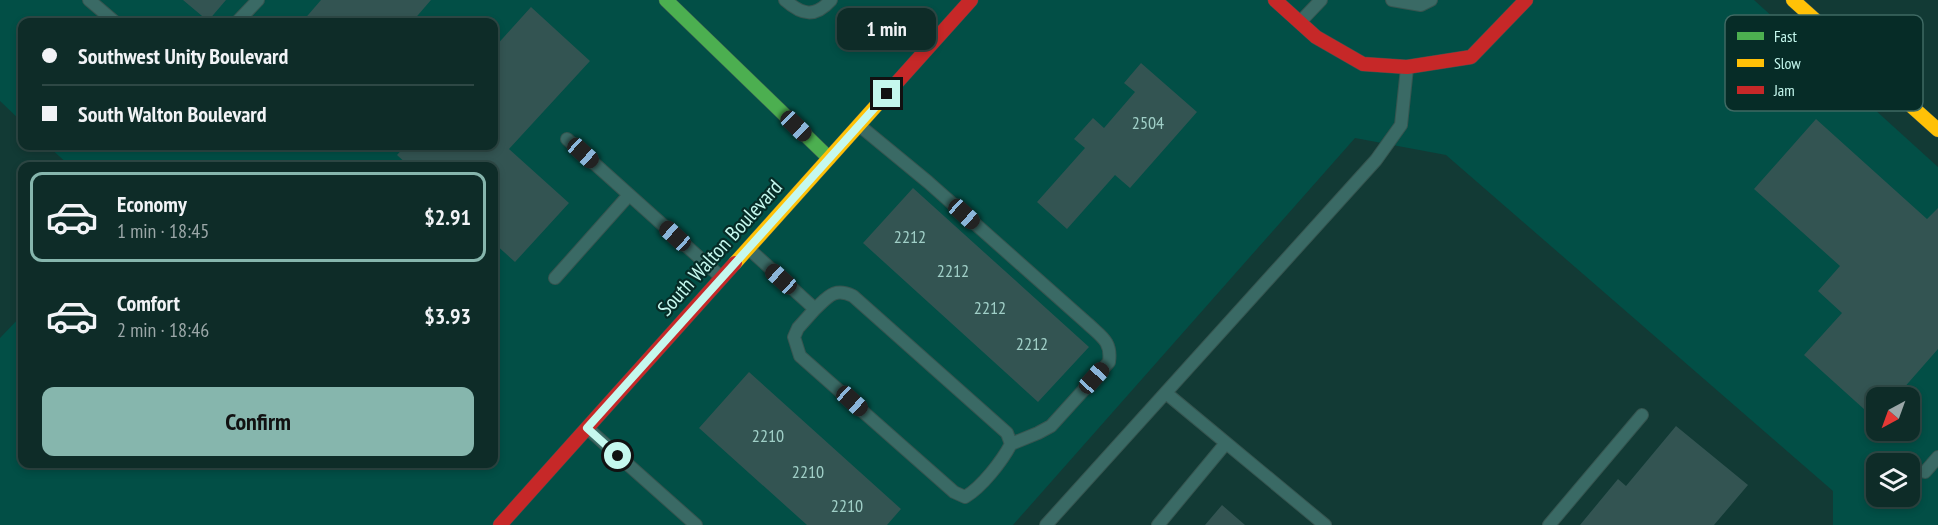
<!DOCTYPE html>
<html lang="en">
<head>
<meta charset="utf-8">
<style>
	body { margin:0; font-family:"PT Sans Narrow",sans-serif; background:#173430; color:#f1f3f6; height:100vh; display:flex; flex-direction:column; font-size:22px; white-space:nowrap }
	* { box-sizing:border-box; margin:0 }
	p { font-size:20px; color:#9ba7a8 }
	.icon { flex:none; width:33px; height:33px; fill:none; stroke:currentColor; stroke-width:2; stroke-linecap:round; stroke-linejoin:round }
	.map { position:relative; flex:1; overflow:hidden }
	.details { position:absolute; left:18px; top:162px; width:480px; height:306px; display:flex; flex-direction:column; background:#0e2c28; border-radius:12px; box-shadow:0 3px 9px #0003,0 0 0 2px #2e4845 }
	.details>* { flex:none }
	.guide { position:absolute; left:18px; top:18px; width:480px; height:132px; border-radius:12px; box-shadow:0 3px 9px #0003,0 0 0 2px #2e4845; display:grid; align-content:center; height:132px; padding:0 24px; background:#0e2c28 }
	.needle { width:39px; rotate:221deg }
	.tools { position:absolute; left:1866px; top:387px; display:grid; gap:12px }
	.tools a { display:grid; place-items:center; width:54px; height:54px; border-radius:12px; background:#0e2c28; box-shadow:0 3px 9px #0003,0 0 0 2px #2e4845; font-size:30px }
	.end { position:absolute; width:27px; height:27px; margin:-14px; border:8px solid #c5f8ee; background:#111; box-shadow:0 0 0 3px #111 }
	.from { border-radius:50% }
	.bubble { position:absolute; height:42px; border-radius:12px; background:#0e2c28; box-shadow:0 3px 9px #0003,0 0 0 2px #2e4845; font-size:20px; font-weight:700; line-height:42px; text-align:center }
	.car { position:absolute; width:18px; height:36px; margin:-18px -9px; border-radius:8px; box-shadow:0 0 4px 2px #0007; background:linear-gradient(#222 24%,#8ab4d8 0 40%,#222 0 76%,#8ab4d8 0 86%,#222 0) }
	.guide b { display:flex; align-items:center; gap:21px; height:57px; font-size:22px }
	.guide b+b { border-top:2px solid #2e4845 }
	.guide i { width:15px; height:15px; background:#f1f3f6 }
	ul { padding:10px 0 0; list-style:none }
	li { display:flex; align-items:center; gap:18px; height:90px; margin:0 12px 9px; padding:0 12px; border:3px solid transparent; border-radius:12px }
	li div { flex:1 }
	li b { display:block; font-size:22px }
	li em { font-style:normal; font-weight:700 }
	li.on { border-color:#86b6ad }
	li>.icon { width:54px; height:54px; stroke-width:1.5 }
	.button { display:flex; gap:12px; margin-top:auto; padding:12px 24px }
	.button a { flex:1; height:69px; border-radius:12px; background:#86b6ad; color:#111; font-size:24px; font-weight:700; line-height:69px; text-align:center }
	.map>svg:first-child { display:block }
</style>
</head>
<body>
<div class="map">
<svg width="1938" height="525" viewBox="0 0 1938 525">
	<rect width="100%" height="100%" fill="#123a35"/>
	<path fill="#024f46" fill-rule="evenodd" d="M0 0H1754L1938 167V525H1833V491L1446 155 1355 138 1013 525H0V338L22 315V464H494V166H70L48 146H494V22H22V122L0 101ZM1876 398H1910V430H1876ZM1876 464H1910V496H1876Z"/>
	<path fill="#335452" d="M183 0H226L208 21Z
		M321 0H431L412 22H302Z
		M531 7 590 61 509 149 569 203 515 262 494 243V166H409L397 155 405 146H494V48Z
		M1141 63 1197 112 1130 188 1115 175 1067 229 1037 202 1085 148 1074 139 1093 118 1104 128 1135 92 1124 83Z
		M1816 119 1927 219 1938 208V349L1895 398H1876L1875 419 1804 355 1842 313 1818 291 1840 266 1754 189Z
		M913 188 1089 347 1038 402 863 243Z
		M749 372 901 509 887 525H807L699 428Z
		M1676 426 1748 485 1714 525H1580L1618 479 1626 486Z
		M1222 505 1245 525H1205Z"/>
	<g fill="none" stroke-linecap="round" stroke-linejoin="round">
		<defs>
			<path id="lane" d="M89 0 115 22
				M785 0C802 15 815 18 831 0
				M1392 0 1421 5 1431 0
				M1301 21 1321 0
				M237 22 258 0
				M860 126 928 182 1088 324C1102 337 1112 342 1109 362L1051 426 1038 433 1011 444
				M567 139 721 277
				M749 249 815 309 798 328 794 337 800 356 954 492 965 497C982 487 1002 461 1011 444L1007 433 853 296C834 287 828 297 815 309
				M555 278 629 195
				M1166 393 1325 525
				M587 428 696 525
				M1925 472 1938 457
				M1046 525 1376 160 1401 125 1407 68
				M1158 525 1226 443
				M1549 525 1642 415"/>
			<path id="fast" d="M666 0 829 158"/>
			<path id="slow" d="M1793 0 1938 130
				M735 263 892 88"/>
			<path id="jam" d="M1275 0 1316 37 1363 64 1407 67 1471 57 1526 0
				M892 88 971 0
				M500 525 735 263"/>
		</defs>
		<use href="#lane" stroke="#365550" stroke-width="14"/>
		<use href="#fast" stroke="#365550" stroke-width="15"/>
		<use href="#slow" stroke="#365550" stroke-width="15"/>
		<use href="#jam" stroke="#365550" stroke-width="15"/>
		<use href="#lane" stroke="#3a6a65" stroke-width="12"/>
		<use href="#fast" stroke="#4caf50" stroke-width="14"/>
		<use href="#slow" stroke="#ffc107" stroke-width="14"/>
		<use href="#jam" stroke="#c62828" stroke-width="14"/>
	</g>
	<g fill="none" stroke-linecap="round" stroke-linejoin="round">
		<path stroke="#c5f8ee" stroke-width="8" d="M618 456 587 428 887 94"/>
	</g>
	<g text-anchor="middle" stroke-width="4.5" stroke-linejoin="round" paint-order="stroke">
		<g font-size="18" fill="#a0cfc7">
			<text x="1148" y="129">2504</text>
			<text x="910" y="243">2212</text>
			<text x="953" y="277">2212</text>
			<text x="990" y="314">2212</text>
			<text x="1032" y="350">2212</text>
			<text x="768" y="442">2210</text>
			<text x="808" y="478">2210</text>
			<text x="847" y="512">2210</text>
		</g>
		<g font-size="21" fill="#c5f8ee" stroke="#062c27">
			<text transform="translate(720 248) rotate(-48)" y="7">South Walton Boulevard</text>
		</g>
	</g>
	<rect x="1725" y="15" width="198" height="96" rx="9" fill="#062c27" stroke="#3f6963" stroke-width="1.5"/>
	<rect x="1737" y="32" width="27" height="8" fill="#4caf50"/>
	<rect x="1737" y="59" width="27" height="8" fill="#ffc107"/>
	<rect x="1737" y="86" width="27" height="8" fill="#c62828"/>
	<g font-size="16" fill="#c5f8ee">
		<text x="1774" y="42">Fast</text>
		<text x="1774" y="69">Slow</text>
		<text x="1774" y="96">Jam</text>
	</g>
</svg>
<div class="tools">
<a><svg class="needle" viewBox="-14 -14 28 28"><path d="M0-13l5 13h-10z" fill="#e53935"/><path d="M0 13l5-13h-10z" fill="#9ba7a8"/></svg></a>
<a><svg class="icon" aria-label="layers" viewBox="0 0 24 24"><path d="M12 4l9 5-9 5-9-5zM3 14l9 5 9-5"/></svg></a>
</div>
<i class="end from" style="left:618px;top:456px"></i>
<i class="end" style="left:887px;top:94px"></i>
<div class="bubble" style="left:837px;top:8px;width:99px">1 min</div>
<i class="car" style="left:796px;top:126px;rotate:134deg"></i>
<i class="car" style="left:583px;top:153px;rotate:132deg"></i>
<i class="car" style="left:964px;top:214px;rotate:132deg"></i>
<i class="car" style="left:675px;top:236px;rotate:312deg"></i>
<i class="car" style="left:781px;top:279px;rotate:312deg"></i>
<i class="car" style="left:1094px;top:378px;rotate:42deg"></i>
<i class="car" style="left:852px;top:401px;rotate:132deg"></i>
<div class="guide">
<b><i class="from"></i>Southwest Unity Boulevard</b>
<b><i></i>South Walton Boulevard</b>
</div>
<section class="details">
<ul>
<li class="on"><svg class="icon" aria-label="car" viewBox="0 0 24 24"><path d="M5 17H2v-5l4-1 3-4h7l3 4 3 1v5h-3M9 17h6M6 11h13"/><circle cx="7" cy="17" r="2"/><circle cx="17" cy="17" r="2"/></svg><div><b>Economy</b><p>1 min · 18:45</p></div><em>$2.91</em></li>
<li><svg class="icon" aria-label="car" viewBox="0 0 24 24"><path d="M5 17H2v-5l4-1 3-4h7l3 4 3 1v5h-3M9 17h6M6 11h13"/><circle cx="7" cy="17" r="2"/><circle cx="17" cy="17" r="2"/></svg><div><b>Comfort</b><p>2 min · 18:46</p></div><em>$3.93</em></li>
</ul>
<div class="button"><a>Confirm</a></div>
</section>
</div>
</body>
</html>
